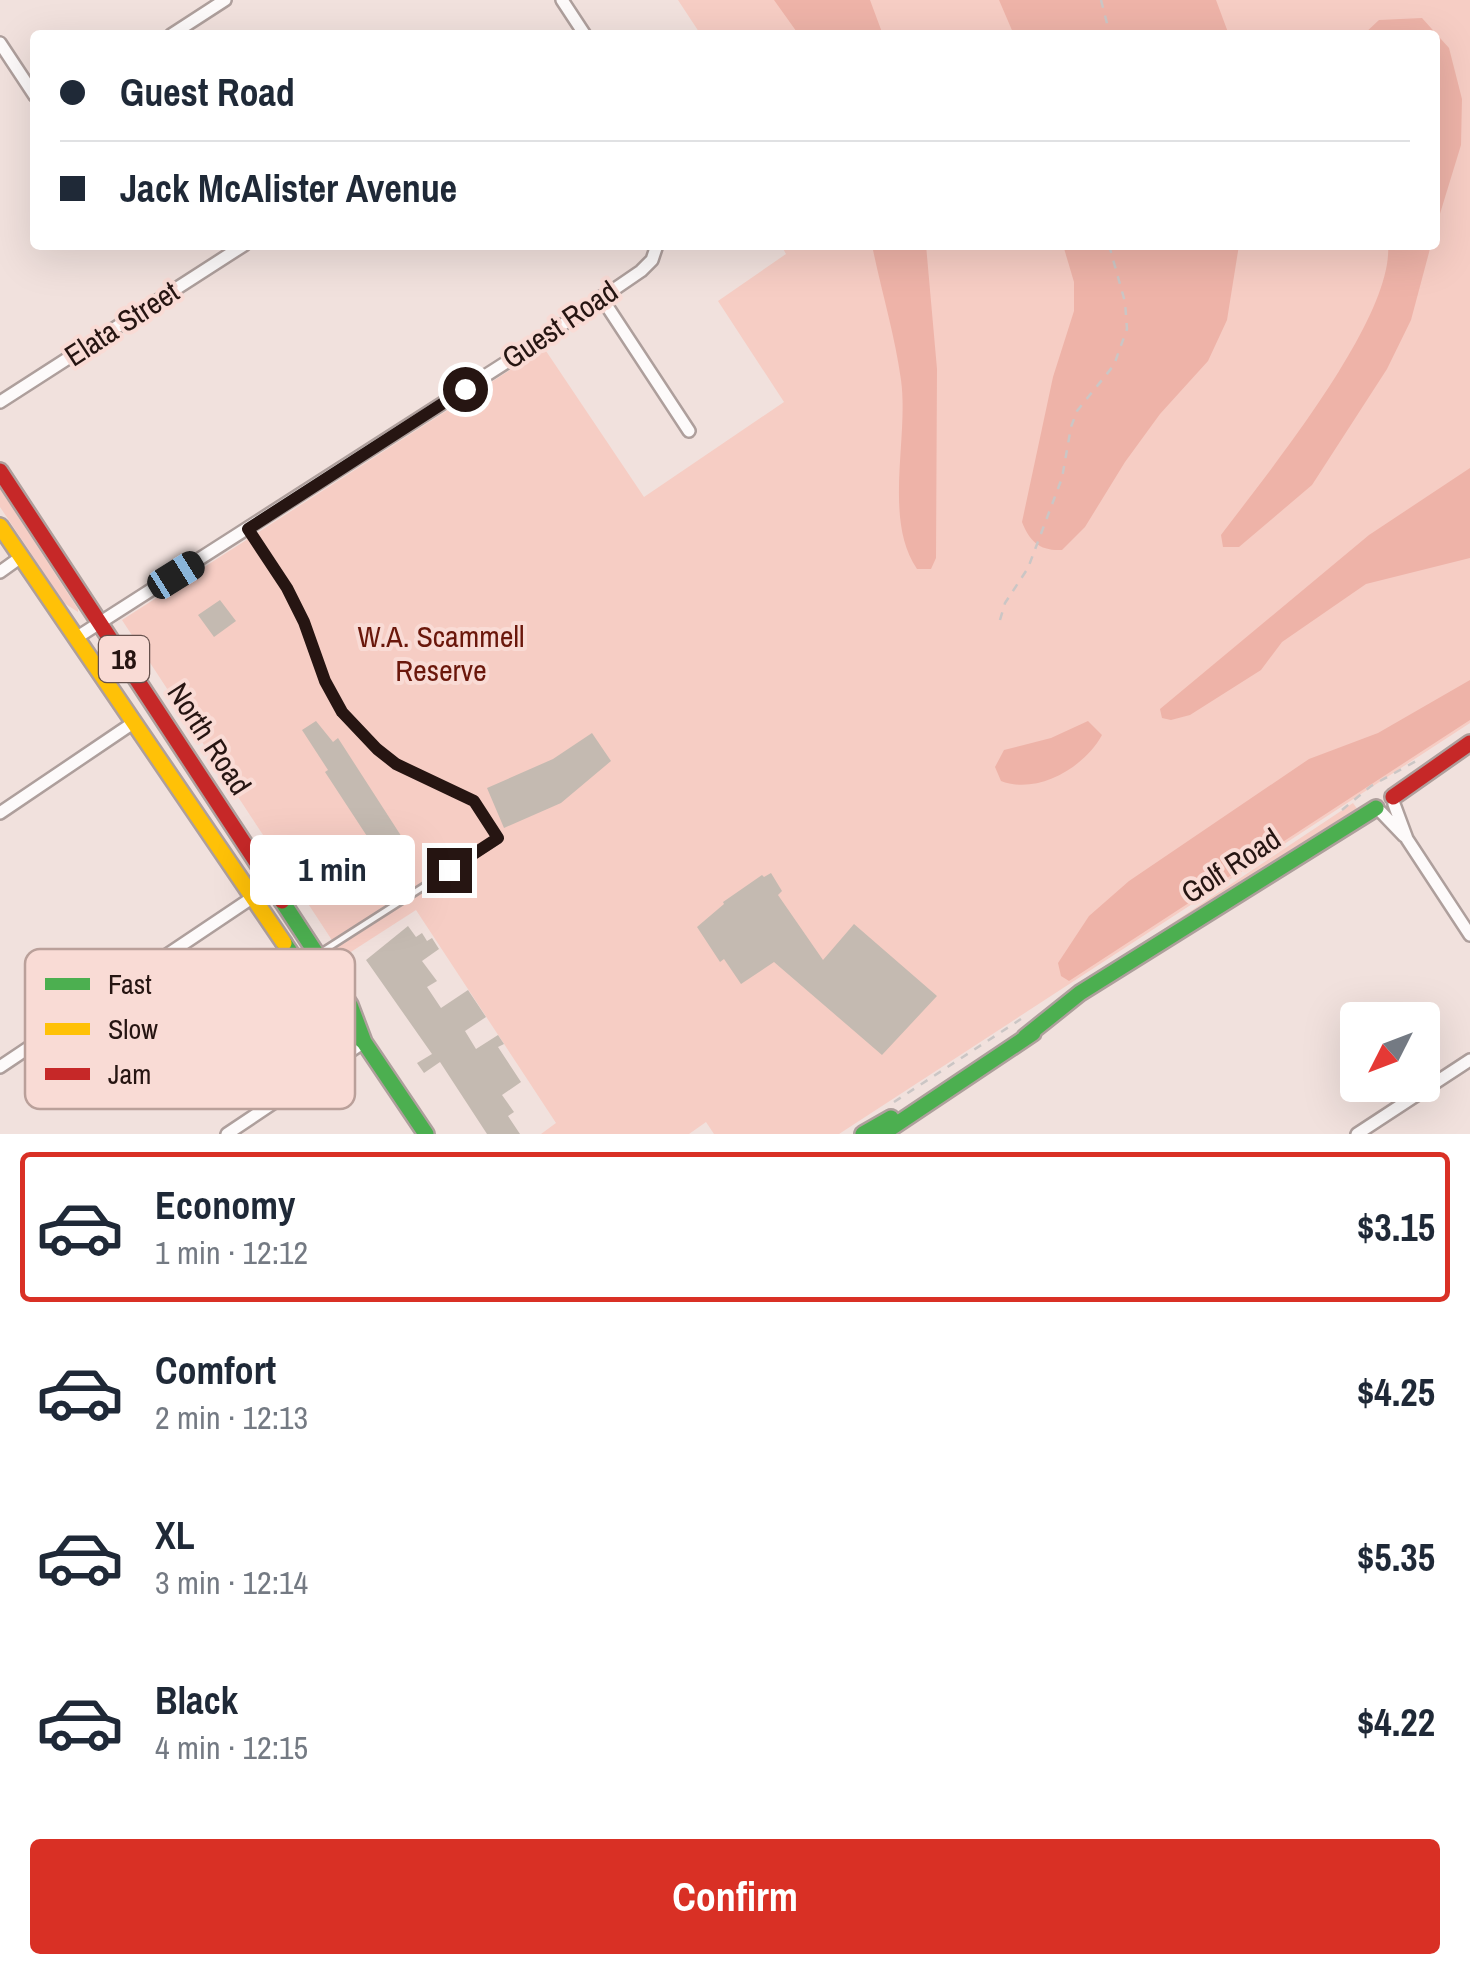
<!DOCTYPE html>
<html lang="en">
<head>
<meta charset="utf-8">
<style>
	body { margin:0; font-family:"Archivo Narrow",sans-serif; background:#f6f6f7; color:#1f2937; height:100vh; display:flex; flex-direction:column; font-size:38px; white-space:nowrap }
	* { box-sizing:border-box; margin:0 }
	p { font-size:32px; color:#747a83 }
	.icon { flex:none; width:55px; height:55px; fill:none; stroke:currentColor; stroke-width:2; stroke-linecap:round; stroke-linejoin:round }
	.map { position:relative; height:1134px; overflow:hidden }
	.details { display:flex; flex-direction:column; background:#fff; flex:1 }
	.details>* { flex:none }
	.top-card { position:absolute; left:30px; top:30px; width:1410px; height:220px; border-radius:10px; box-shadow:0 10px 40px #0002; display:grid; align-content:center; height:220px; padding:0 30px; background:#fff }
	.needle { width:65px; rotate:228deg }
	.buttons { position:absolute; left:1340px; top:1002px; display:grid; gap:20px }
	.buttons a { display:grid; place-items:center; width:100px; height:100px; border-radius:10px; background:#fff; box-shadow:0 10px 40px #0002; font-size:50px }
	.end { position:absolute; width:45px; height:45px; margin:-22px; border:12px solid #261512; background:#fff; box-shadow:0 0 0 5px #fff }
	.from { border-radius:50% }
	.bubble { position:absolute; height:70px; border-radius:10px; background:#fff; box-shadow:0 10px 40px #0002; font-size:32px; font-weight:700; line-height:70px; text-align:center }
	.car { position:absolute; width:30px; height:60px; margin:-30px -15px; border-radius:12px; box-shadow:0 0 8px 2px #0007; background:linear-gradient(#222 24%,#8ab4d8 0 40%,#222 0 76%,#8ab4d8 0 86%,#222 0) }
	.top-card b { display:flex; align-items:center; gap:35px; height:95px; font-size:38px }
	.top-card b+b { border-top:2px solid #e0e1e3 }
	.top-card i { width:25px; height:25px; background:#1f2937 }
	ul { padding:18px 0 0; list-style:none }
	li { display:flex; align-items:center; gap:30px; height:150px; margin:0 20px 15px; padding:0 10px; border:5px solid transparent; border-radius:10px }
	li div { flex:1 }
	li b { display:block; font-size:38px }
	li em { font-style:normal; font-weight:700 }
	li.active { border-color:#d93025 }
	li>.icon { width:90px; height:90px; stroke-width:1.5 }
	.action { display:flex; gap:20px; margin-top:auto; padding:20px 30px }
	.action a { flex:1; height:115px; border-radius:10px; background:#d93025; color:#fff; font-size:40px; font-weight:700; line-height:115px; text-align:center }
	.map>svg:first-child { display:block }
</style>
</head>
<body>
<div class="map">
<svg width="1470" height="1134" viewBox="0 0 1470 1134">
	<rect width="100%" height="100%" fill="#f1e1dd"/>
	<path fill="#f6cdc4" d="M678 0H1470V723L839 1134H714L706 1122 689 1134H541L556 1123 416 910 343 957 122 620 544 348 644 497 784 402 718 301 786 254 781 245H1435V35H701Z
		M0 489 78 609V612L64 603 0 507Z
		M1353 803 1358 810 1122 960 1120 958Z"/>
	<path fill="#eeb3a8" d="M774 0H870L883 35H799Z
		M999 0H1216L1229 35H1014Z
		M1422 18 1449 48 1462 99 1461 145 1435 230V35H1363L1379 20Z
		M872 245H926L937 369 936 558 931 569H917C883 519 909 438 901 380 895 335 881 290 872 245Z
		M1063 245H1239L1227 320 1208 361 1160 414 1125 462 1085 527 1062 550C1040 551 1030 542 1022 522L1053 377 1074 311V282Z
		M1388 245H1431L1411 320 1387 369 1312 485 1239 547H1223L1221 535C1266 475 1394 319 1388 245Z
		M1470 468V558L1366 584 1282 642 1261 670 1190 715 1171 720 1162 718 1160 709 1369 535Z
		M1470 680V720L1069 981 1061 976 1058 963 1089 916 1129 881 1309 759 1378 733Z
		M1088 721 1102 735C1084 768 1037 795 1001 781L995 767 1004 750 1051 738Z"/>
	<path fill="#c4bab1" d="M220 600 236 621 214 637 198 615Z
		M316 721 333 742 338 738 407 845 389 857 385 849 378 853 325 772 328 770 302 730Z
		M592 733 611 761 561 803 504 828 487 788 553 759Z
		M771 873 782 891 778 895 823 960 854 924 937 996 882 1055 774 962 741 984 724 959 720 962 697 927 724 904 723 902 762 875 764 877Z
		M408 926 416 937 422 933 427 941 432 938 439 949 422 961 437 981 427 987 441 1008 468 990 486 1017 465 1031 476 1049 498 1035 504 1044 498 1047 521 1082 502 1095 514 1112 508 1116 520 1134H487L440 1062 424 1073 417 1063 432 1054 366 960Z"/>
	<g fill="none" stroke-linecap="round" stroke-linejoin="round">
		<defs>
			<path id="lane" d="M249 530 287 588 304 622 325 681 342 713 377 749 397 764 474 801 498 839 323 951"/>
			<path id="street" d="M562 0 585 35
				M171 35 225 0
				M0 43 35 96
				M601 297 689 431
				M0 402 244 245
				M0 572 21 557
				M76 638 527 349 641 271 652 260 657 245
				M1394 804 1407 839 1470 935
				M1381 812 1404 836
				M0 813 133 723
				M0 1067 271 885
				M227 1134 364 1042
				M1357 1134 1470 1060"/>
			<path id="fast" d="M282 901 350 1005 364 1042 426 1134
				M284 943 334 1017 364 1042
				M1025 1037 1080 993 1376 808
				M863 1134 891 1118
				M882 1134 1033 1033"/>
			<path id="slow" d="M0 526 284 943"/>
			<path id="jam" d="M0 471 282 901
				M1393 797 1470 743"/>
		</defs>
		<use href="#lane" stroke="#ae9f9c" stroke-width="10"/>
		<use href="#street" stroke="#ae9f9c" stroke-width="16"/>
		<use href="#fast" stroke="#ae9f9c" stroke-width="20"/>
		<use href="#slow" stroke="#ae9f9c" stroke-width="20"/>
		<use href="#jam" stroke="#ae9f9c" stroke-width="20"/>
		<path stroke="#cbc6c5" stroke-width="2.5" stroke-dasharray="8 8" stroke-linecap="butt" d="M1101 0 1110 35
			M1000 620 1005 603 1028 568 1062 478 1071 427 1077 411 1114 365 1127 329 1125 302 1109 245
			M1342 810 1371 786 1418 760
			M894 1102 1021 1019"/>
		<use href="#lane" stroke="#fdfafa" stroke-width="5"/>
		<use href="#street" stroke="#fdfafa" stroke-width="11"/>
		<use href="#fast" stroke="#4caf50" stroke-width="15"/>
		<use href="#slow" stroke="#ffc107" stroke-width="15"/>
		<use href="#jam" stroke="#c62828" stroke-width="15"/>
	</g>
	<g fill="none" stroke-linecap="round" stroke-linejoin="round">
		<path stroke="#261512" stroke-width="12" d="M449 870 498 838 474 801 396 764 377 749 342 712 325 681 304 622 287 588 248 529 465 389"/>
	</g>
	<g text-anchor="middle" stroke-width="8" stroke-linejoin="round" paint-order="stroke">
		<rect fill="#f9dbd5" stroke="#65504c" stroke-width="2.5" x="99" y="636" width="50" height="46" rx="8"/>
		<g font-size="28" font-weight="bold" fill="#261512">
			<text x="124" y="669">18</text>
		</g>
		<g font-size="30" fill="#261512" stroke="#f9dbd5">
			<text transform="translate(122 324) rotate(-33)" y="10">Elata Street</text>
			<text transform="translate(560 325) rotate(-34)" y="10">Guest Road</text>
			<text transform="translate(209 739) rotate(57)" y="10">North Road</text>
			<text transform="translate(1231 866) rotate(-33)" y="10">Golf Road</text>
		</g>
		<g font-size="30" fill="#6a170b" stroke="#f9dbd5">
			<text x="441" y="647">W.A. Scammell<tspan x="441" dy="34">Reserve</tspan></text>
		</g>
	</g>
	<rect x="25" y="949" width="330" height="160" rx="15" fill="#f9dbd5" stroke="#baa09a" stroke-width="2.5"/>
	<rect x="45" y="978" width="45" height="12" fill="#4caf50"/>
	<rect x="45" y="1023" width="45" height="12" fill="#ffc107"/>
	<rect x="45" y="1068" width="45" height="12" fill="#c62828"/>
	<g font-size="28" fill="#261512">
		<text x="108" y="994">Fast</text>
		<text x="108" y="1039">Slow</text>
		<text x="108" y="1084">Jam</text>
	</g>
</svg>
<div class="buttons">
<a><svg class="needle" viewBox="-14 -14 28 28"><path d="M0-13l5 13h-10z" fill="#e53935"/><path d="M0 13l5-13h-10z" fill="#747a83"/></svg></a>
</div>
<i class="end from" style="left:465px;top:389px"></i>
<i class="end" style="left:449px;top:870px"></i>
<div class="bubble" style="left:250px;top:835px;width:165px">1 min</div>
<i class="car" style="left:176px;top:575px;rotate:58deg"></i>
<div class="top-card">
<b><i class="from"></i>Guest Road</b>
<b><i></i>Jack McAlister Avenue</b>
</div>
</div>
<section class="details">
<ul>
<li class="active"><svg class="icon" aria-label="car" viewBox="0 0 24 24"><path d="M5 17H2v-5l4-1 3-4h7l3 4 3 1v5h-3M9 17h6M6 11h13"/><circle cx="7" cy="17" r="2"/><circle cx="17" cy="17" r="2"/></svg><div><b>Economy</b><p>1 min · 12:12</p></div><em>$3.15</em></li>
<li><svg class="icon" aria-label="car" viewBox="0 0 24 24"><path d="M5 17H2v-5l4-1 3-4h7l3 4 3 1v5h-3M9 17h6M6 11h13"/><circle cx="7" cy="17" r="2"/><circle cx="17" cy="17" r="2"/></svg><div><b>Comfort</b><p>2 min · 12:13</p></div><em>$4.25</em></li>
<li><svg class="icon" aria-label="car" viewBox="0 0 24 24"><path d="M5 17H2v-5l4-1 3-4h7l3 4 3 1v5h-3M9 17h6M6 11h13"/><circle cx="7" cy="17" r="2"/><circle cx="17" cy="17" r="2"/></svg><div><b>XL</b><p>3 min · 12:14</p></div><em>$5.35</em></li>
<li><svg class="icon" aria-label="car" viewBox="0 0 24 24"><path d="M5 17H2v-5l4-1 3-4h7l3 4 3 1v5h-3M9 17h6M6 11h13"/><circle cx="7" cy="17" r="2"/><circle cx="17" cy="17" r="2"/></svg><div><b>Black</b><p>4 min · 12:15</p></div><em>$4.22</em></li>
</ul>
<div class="action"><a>Confirm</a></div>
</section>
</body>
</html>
